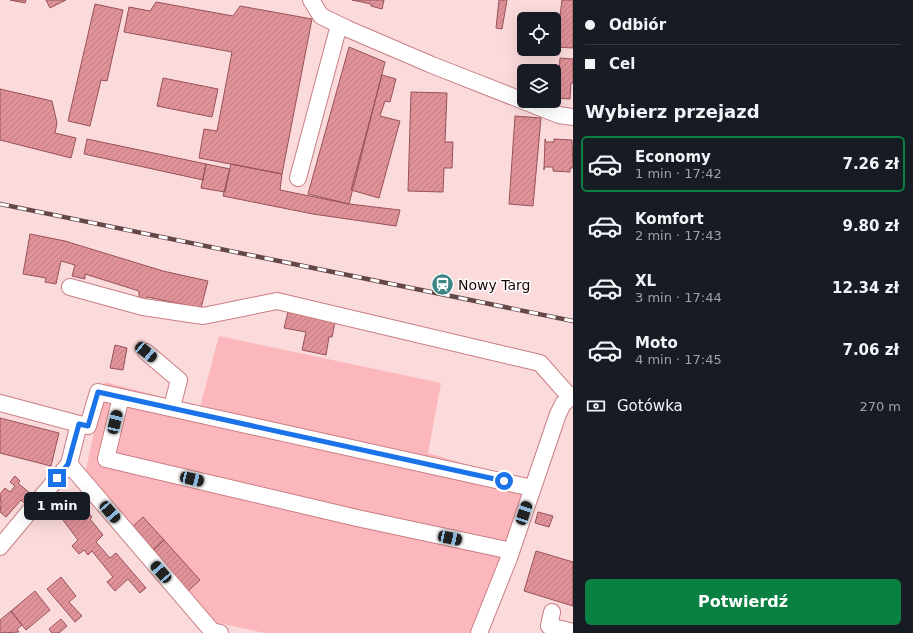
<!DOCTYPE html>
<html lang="pl">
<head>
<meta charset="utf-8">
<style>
	body { margin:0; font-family:"DejaVu Sans",sans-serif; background:#242831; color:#f1f3f6; height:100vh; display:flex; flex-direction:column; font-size:15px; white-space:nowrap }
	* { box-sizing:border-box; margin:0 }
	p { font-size:13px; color:#9ea1a6 }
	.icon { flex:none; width:22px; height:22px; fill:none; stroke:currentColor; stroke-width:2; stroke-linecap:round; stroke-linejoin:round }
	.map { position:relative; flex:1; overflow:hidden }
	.side { display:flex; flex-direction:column; background:#171b24; width:340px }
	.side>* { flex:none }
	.hud { display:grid; align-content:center; height:88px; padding:0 12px; background:#171b24 }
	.controls { position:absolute; left:517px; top:12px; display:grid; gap:8px }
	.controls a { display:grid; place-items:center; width:44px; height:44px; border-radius:6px; background:#171b24; box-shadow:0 4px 16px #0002; font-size:20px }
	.end { position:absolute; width:18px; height:18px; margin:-9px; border:5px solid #1a73e8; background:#fff; box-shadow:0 0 0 2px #fff }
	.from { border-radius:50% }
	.bubble { position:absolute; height:28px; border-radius:6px; background:#171b24; box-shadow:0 4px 16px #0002; font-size:13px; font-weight:600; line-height:28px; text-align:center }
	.car { position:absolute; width:12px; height:24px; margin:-12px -6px; border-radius:5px; box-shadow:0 0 3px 1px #0007; background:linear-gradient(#222 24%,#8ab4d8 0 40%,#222 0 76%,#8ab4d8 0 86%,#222 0) }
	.hud b { display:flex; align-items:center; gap:14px; height:38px; font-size:15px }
	.hud b+b { border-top:1px solid #363941 }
	.hud i { width:10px; height:10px; background:#f1f3f6 }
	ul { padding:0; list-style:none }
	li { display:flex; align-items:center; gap:12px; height:56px; margin:0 8px 6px; padding:0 4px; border:2px solid transparent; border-radius:6px }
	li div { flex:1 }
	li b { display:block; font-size:15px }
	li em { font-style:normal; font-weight:600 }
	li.active { border-color:#0b8043 }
	li>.icon { width:36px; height:36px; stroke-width:1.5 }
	h2 { padding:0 12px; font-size:18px; line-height:48px }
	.pay { display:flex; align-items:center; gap:10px; height:44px; padding:0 12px; font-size:15px }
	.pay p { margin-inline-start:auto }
	.button { display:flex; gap:8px; margin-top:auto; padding:8px 12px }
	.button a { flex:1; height:46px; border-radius:6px; background:#0b8043; color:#fff; font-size:16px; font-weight:600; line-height:46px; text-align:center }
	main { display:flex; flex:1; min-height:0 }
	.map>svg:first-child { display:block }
</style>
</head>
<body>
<main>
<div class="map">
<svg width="573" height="633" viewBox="0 0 573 633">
	<defs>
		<pattern id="building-hatch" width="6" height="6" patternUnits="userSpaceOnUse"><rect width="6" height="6" fill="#df9298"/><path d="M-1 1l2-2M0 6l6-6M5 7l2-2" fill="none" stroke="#bf7c82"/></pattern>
	</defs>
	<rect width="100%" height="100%" fill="#fbdadb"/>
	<path fill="#fbb7bb" d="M219 336 441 383 428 453 527 482 480 620 470 633H265L218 623 199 609 84 478 105 382 200 407Z"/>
	<path fill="url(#building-hatch)" stroke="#985259" d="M10 0H26L25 3Z
		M46 0H66L50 8Z
		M352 0H384L382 9 371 6V4Z
		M499 0H507L502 29 496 28Z
		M562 0H573V48L556 47Z
		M156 2 233 16 240 6 312 19 282 174 199 158 204 129 217 131 232 52 124 32 129 7 150 11Z
		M95 4 123 10 107 81 101 80 90 126 68 121Z
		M349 47 385 62 349 204 308 194Z
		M560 58 573 59V83H571L570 99 557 98 558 88H554V72L559 73Z
		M382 75 396 79 390 102 385 101 380 116 400 121 379 198 351 190Z
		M163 78 218 89 212 117 157 106Z
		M0 89 52 101 57 123 55 133 76 138 71 158 0 140Z
		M411 92 447 93 445 142H453L452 168H444L443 192 408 191Z
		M515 116 541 118 533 206 509 204Z
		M87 139 206 164 203 180 84 154Z
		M545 139 546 142H554V139L572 140 573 168H570V172L553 171V167H544V170Z
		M206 164 230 169 225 192 201 188Z
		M231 164 282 174 280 190 349 204 400 210 396 226 313 214 223 196Z
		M30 234 65 241 163 271 208 281 201 308 147 297 146 299 139 297V291L85 274V279L72 276 75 265 61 261 56 284 45 282 46 278 23 274Z
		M288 312 335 322 332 337H329L326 355 302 350 306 332 284 328Z
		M115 345 127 348 123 370 110 368Z
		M0 418 59 433 51 466 0 453Z
		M15 476 20 481 18 483 32 495 24 503 21 500 6 517 0 512 1 504 0 494 5 488 10 492 15 486 10 482Z
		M78 500 92 517 90 519 103 535 96 542 110 558 116 553 146 588 140 593 128 579 115 591 107 582 113 577 92 551 88 555 84 550 79 554 72 546 78 540 60 516Z
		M538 512 553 516 549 527 535 523Z
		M143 517 164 540 151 552 130 529Z
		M164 540 200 580 187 592 151 552Z
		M536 551 573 562V606L524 591Z
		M61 577 76 596 69 602 82 616 75 622 47 589Z
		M35 591 50 610 26 630 11 611Z
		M11 611 22 625 17 629 19 632 0 633V620Z
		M61 619 67 626 59 633H52L49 629Z"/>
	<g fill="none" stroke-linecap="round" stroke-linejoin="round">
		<defs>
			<path id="minor" d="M311 0 321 16 348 29 432 65 559 115 573 117
				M298 178 339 25
				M70 287 143 307 203 316 277 301 540 363 570 397
				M146 352 179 380 172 407
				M121 397 106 459 357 518 511 551
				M0 403 79 424 69 464 0 547
				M79 424 88 426 98 392 532 488
				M69 464 212 631 220 633
				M552 612 549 626 573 632
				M479 633 509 558 558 414 563 404 573 395"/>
		</defs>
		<use href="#minor" stroke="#c97e84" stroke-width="18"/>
		<use href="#minor" stroke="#fff" stroke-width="16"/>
		<defs>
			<path id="rail" d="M0 204 573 321"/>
		</defs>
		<use href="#rail" stroke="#634749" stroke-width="4.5"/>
		<use href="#rail" stroke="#fff" stroke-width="3" stroke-dasharray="9" stroke-linecap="butt"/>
	</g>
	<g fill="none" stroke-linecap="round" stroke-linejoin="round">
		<path stroke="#1a73e8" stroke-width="5" d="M57 478 68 464 79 424 88 426 98 392 504 481"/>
	</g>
	<defs>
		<symbol id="station-disc" viewBox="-11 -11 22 22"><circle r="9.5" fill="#3d8585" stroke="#fff"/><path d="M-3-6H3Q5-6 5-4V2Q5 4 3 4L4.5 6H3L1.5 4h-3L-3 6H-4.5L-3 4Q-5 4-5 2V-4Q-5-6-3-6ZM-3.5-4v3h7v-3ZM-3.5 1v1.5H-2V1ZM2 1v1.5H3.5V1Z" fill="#fff"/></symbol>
	</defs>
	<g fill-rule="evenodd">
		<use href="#station-disc" x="430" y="272" width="25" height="25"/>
	</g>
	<g text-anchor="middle" stroke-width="3" stroke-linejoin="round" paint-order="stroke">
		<g font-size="14" fill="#1c0306" stroke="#fff" text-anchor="start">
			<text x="458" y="290">Nowy Targ</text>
		</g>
	</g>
</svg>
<div class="controls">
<a><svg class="icon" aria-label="locate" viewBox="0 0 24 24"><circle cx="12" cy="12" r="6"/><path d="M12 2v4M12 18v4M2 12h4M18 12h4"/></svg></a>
<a><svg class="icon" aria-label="layers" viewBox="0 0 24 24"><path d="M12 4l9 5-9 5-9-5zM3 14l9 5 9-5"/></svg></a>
</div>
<i class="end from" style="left:504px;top:481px"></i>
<i class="end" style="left:57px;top:478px"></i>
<div class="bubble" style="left:24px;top:492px;width:66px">1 min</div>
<i class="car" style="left:146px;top:352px;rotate:130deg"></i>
<i class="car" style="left:115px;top:422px;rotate:13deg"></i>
<i class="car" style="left:192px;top:479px;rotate:103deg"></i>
<i class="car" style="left:110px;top:512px;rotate:139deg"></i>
<i class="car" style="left:524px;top:513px;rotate:18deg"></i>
<i class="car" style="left:450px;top:538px;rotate:102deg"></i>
<i class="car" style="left:161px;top:572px;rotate:319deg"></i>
</div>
<section class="side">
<div class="hud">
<b><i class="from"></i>Odbiór</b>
<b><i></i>Cel</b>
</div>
<h2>Wybierz przejazd</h2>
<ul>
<li class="active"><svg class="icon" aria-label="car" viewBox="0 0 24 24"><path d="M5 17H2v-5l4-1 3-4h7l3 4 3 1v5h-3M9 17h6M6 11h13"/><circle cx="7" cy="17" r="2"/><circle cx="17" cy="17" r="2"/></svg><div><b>Economy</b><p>1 min · 17:42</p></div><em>7.26 zł</em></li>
<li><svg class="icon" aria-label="car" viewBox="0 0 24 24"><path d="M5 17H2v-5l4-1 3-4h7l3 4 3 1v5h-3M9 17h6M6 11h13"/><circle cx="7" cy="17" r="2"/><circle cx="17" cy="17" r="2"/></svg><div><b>Komfort</b><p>2 min · 17:43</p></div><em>9.80 zł</em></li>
<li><svg class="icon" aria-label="car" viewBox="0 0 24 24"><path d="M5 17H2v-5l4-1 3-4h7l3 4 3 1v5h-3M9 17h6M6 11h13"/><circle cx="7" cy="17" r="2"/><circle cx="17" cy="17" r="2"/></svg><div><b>XL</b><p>3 min · 17:44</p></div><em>12.34 zł</em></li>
<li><svg class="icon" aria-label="car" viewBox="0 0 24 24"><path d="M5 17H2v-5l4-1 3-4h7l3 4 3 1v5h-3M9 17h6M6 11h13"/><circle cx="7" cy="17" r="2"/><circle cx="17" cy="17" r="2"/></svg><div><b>Moto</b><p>4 min · 17:45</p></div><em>7.06 zł</em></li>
</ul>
<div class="pay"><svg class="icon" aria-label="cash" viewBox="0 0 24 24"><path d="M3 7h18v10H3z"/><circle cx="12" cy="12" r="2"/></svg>Gotówka<p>270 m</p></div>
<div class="button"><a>Potwierdź</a></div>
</section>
</main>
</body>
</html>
